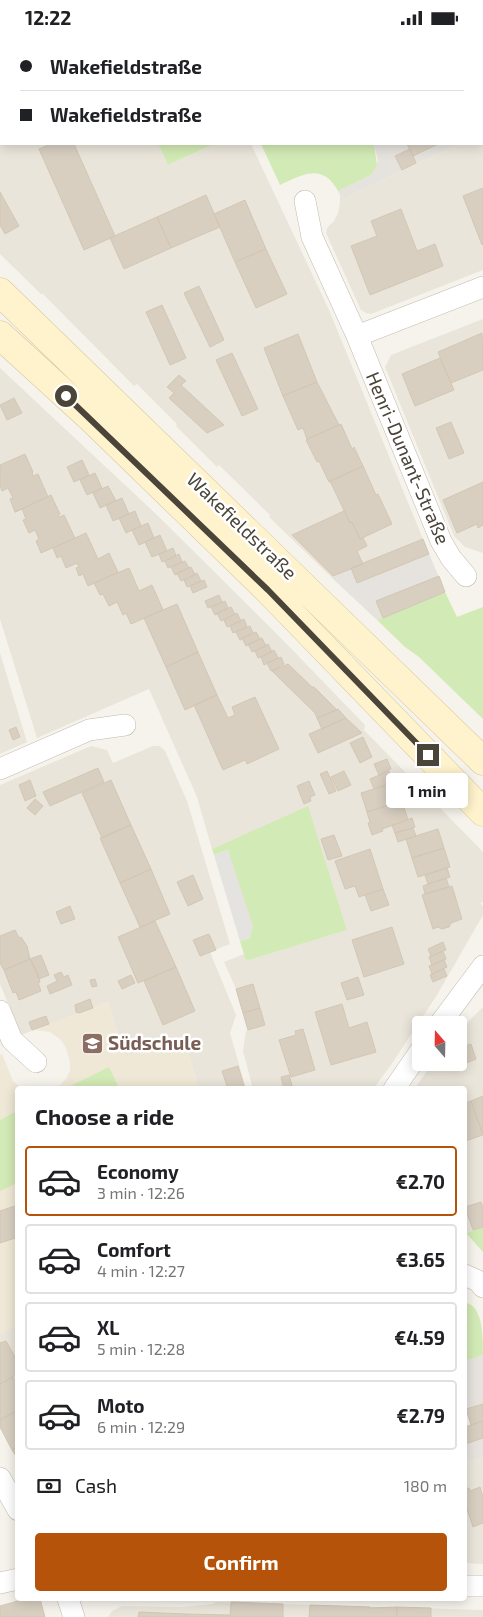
<!DOCTYPE html>
<html lang="en">
<head>
<meta charset="utf-8">
<style>
	body { margin:0; font-family:"Exo 2",sans-serif; background:#f2f2f2; color:#202124; height:100vh; display:flex; flex-direction:column; font-size:19px; white-space:nowrap }
	* { box-sizing:border-box; margin:0 }
	p { font-size:16px; color:#757577 }
	.icon { flex:none; width:28px; height:28px; fill:none; stroke:currentColor; stroke-width:2; stroke-linecap:round; stroke-linejoin:round }
	.map { position:relative; flex:1; overflow:hidden }
	.side { position:absolute; left:15px; top:1051px; width:452px; height:515px; display:flex; flex-direction:column; background:#fff; border-radius:5px; box-shadow:0 2px 12px #0003 }
	.side>* { flex:none }
	.hud { position:absolute; left:0px; top:0px; width:484px; height:110px; box-shadow:0 2px 12px #0003; display:grid; align-content:center; height:110px; padding:0 20px; background:#fff }
	.needle { width:32px; rotate:340deg }
	.buttons { position:absolute; left:412px; top:981px; display:grid; gap:10px }
	.buttons a { display:grid; place-items:center; width:55px; height:55px; border-radius:5px; background:#fff; box-shadow:0 2px 12px #0003; font-size:25px }
	.end { position:absolute; width:22px; height:22px; margin:-11px; border:6px solid #4b4439; background:#fff; box-shadow:0 0 0 2px #fff }
	.from { border-radius:50% }
	.bubble { position:absolute; height:35px; border-radius:5px; background:#fff; box-shadow:0 2px 12px #0003; font-size:16px; font-weight:700; line-height:35px; text-align:center }
	.hud b { display:flex; align-items:center; gap:18px; height:48px; font-size:19px }
	.hud b+b { border-top:1px solid #e0e0e0 }
	.hud i { width:12px; height:12px; background:#202124 }
	ul { padding:0; list-style:none }
	li { display:flex; align-items:center; gap:15px; height:70px; margin:0 10px 8px; padding:0 10px; border:2px solid #e0e0e0; border-radius:5px }
	li div { flex:1 }
	li b { display:block; font-size:19px }
	li em { font-style:normal; font-weight:700 }
	li.active { border-color:#b45309 }
	li>.icon { width:45px; height:45px; stroke-width:1.5 }
	h2 { padding:0 20px; font-size:22px; line-height:60px }
	.pay { display:flex; align-items:center; gap:12px; height:55px; padding:0 20px; font-size:19px }
	.pay p { margin-inline-start:auto }
	.primary-button { display:flex; gap:10px; margin-top:auto; padding:10px 20px }
	.primary-button a { flex:1; height:58px; border-radius:5px; background:#b45309; color:#fff; font-size:20px; font-weight:700; line-height:58px; text-align:center }
	.status { display:flex; justify-content:space-between; align-items:center; height:35px; padding:0 25px; background:#fff; direction:ltr }
	.status svg { height:14px; fill:currentColor }
	.map>svg:first-child { display:block }
</style>
</head>
<body>
<div class="status"><b>12:22</b><svg viewBox="0 0 49 12"><path d="M0 12V9h3v3zM5 12V6h3v6zM10 12V3h3v9zM15 12V0h3v12zM26 1h20v11H26zM47 4h2v5h-2z"/></svg></div>
<div class="map">
<svg width="483" height="1582" viewBox="0 0 483 1582">
	<rect width="100%" height="100%" fill="#f6f3ec"/>
	<path fill="#eae5da" d="M0 0H200L201 1H1V109H158L168 130 214 109H251L329 275 423 504 331 542 269 482 270 480 219 430 217 432 176 391 177 389 137 349 134 351 43 259H41L0 219Z
		M210 0H343L340 1Z
		M410 0H483V235L371 279 366 278 361 275 326 198 327 193 334 186 338 178 340 168V160L344 163 459 109H482V1Z
		M483 284V518L465 512 454 501 385 332 391 320Z
		M0 333 155 478 276 598 365 690 364 695 483 817V867L480 868 483 871V880L437 960 391 1030 373 1054H253L243 1016 246 996 248 995 236 954 224 927 244 919 246 926 347 895 308 772 212 814 197 762 149 654 37 703 0 584Z
		M0 618 27 707 0 719Z
		M91 711 107 715 113 728 153 711H160L165 716 187 766 230 909 210 917 236 980 230 998 246 1054H199L183 1001 125 1022 108 967 21 1000 0 949V750Z
		M483 972V1192L465 1198V1054H414L433 1028H459V996Z
		M17 1289V1424L0 1392V1299Z
		M465 1411 470 1427 483 1422V1529L465 1528Z
		M216 1567 483 1575V1582H108L112 1576 122 1571 182 1572 212 1569Z"/>
	<path fill="#e6e2dd" d="M374 109H459L344 163 340 160 338 156 371 140 378 126Z
		M423 504 445 557 377 585 331 542Z
		M483 1320V1422L470 1427 465 1411V1392L471 1390 465 1370V1326Z"/>
	<path fill="#efe8d6" d="M108 967 125 1022 183 1001 199 1054H56L66 1044 70 1035V1026L65 1011 60 1004 50 997 34 995Z
		M2 1019 13 1046 22 1054H18L17 1289 0 1299V1020Z"/>
	<path fill="#d2eab5" d="M158 109H214L168 130Z
		M261 109H374L377 130 371 140 338 156C323 128 303 139 280 150Z
		M445 557 457 582 483 572V684L419 622 405 612 377 585Z
		M308 771 347 895 246 926 240 906 250 903 228 815 214 820 212 814Z
		M109 1032 118 1051 112 1054H64Z
		M17 1076V1148L0 1156V1085Z
		M483 1192V1217L466 1198Z
		M465 1268C483 1269 483 1302 483 1320L465 1326Z"/>
	<path fill="#e5e3e0" d="M228 815 253 891 250 903 240 906 214 820Z"/>
	<path fill="#d8cfc1" stroke="#d3c7b4" d="M25 0H80L77 1Z
		M482 30 483 31V94L482 93Z
		M51 109H74L115 201 84 215 39 114Z
		M407 109H438L413 121Z
		M410 114 416 128 402 135 395 121Z
		M483 153V209L482 210 463 161Z
		M0 157 19 191 5 199 0 190Z
		M206 160 220 192 171 213 157 182Z
		M245 165 266 214 235 227 214 179Z
		M401 174 417 216 435 209 443 231 370 260 351 211 377 201 371 186Z
		M157 182 171 213 124 234 110 203Z
		M266 214 287 259 256 273 235 227Z
		M199 251 224 305 210 312 184 258Z
		M162 270 186 323 170 330 146 277Z
		M482 298 483 335 451 348 438 317Z
		M298 299 317 347 283 361 264 313Z
		M232 318 258 374 242 381 216 325Z
		M440 323 454 355 415 371 402 339Z
		M179 340 186 346 181 350 224 390 207 398 169 363 174 358 167 352Z
		M317 347 339 390 307 404 303 393 298 395 283 361Z
		M14 363 22 378 7 385 0 370Z
		M451 387 464 418 449 424 436 393Z
		M341 389 352 414 354 412 363 431 329 447 319 426 317 427 306 405Z
		M25 419 33 437 32 438 33 441 38 439 48 462 15 477 10 464 13 463 8 453 2 456 0 451V430Z
		M82 425 89 440 74 447 67 432Z
		M363 431 376 460 378 459 392 489 360 504 352 487 350 488 330 446Z
		M95 438 102 453 87 460 80 445Z
		M483 447V490L478 493 477 489 457 498 443 465Z
		M108 451 116 466 100 473 93 458Z
		M51 460 60 479 58 480 59 482 64 480 75 503 41 518 36 506 39 504 35 495 29 498 23 485 26 484 22 474 15 477Z
		M122 463 129 479 113 486 106 470Z
		M135 476 141 491 126 498 119 483Z
		M344 476 350 488 352 487 360 504 363 503 367 511 357 516 363 529 333 541 292 500Z
		M148 488 154 503 139 510 132 495Z
		M86 498 98 524 109 518 118 537 88 551 83 539 79 541 76 533 79 532 77 528 66 533 61 521 57 523 53 513Z
		M160 500 167 516 152 522 145 507Z
		M423 504 429 519 357 548 351 533Z
		M173 513 176 521 162 527 159 519Z
		M179 519 182 527 168 533 165 526Z
		M185 526 189 533 175 540 171 532Z
		M191 532 195 540 181 546 177 538Z
		M129 533 139 556 152 550 163 575 131 589 126 578 123 580 117 567 109 571 103 559 100 560 94 548Z
		M197 538 201 546 187 552 184 545Z
		M439 541 445 557 383 583 376 566Z
		M204 545 207 552 193 558 190 551Z
		M219 560 222 567 208 573 205 566Z
		M225 566 228 573 215 580 211 572Z
		M177 569 198 617 166 632 144 583Z
		M231 572 235 579 221 586 217 578Z
		M237 578 241 586 227 592 224 585Z
		M244 584 247 592 233 598 230 591Z
		M250 591 253 598 240 605 236 597Z
		M256 597 260 604 246 611 242 603Z
		M262 603 266 611 252 617 248 609Z
		M268 609 272 617 258 623 255 616Z
		M274 615 278 623 264 630 261 622Z
		M198 617 217 660 185 675 166 632Z
		M281 622 284 629 271 636 267 628Z
		M288 629 312 652H314L337 675 317 683 315 678 272 636Z
		M217 660 228 683 235 680 232 672 255 662 279 714 247 729 245 725 223 735 194 670Z
		M338 674 346 683 322 694 317 683Z
		M346 683 362 698 318 718 309 699Z
		M16 692 20 702 13 705 9 695Z
		M363 702 372 722 360 728 350 708Z
		M387 724 391 734 379 740 374 729Z
		M98 733 104 747 50 771 43 757Z
		M327 736 336 756 329 759 320 739Z
		M344 736 351 750 338 756 331 742Z
		M389 736 393 748 374 754 370 744Z
		M30 745 36 761 25 766 19 750Z
		M111 745 131 790 102 803 82 758Z
		M309 746 315 760 310 762 311 766 304 769 297 751Z
		M393 748 399 767 367 777 361 758Z
		M35 764 43 771 35 780 27 773Z
		M402 766 408 785 382 794 383 796 372 800 368 788 370 787 367 777Z
		M412 783 415 792 395 798 392 790Z
		M131 790 151 834 120 848 100 803Z
		M413 793 416 801 398 807 395 798Z
		M438 794 444 813 412 823 406 804Z
		M334 800 342 821 328 825 321 804Z
		M444 813 450 832 418 842 412 823Z
		M370 814 383 854 359 862 355 851 345 854 335 826Z
		M447 833 450 842 428 849 425 840Z
		M151 834 170 879 140 892 120 848Z
		M193 840 203 864 188 871 177 847Z
		M446 843 449 852 425 859 423 851Z
		M452 851 462 884 451 888 449 892 442 894 438 892 433 894 422 860Z
		M383 854 389 870 371 876 365 860Z
		M70 871 75 884 61 889 56 877Z
		M155 886 176 932 138 948 118 902Z
		M392 892 404 929 364 942 352 905Z
		M15 895 19 903 21 902 27 911 30 924 4 935 0 928V901Z
		M209 899 216 915 200 921 193 905Z
		M443 907 446 915 431 921 428 914Z
		M443 916 446 924 432 930 429 922Z
		M41 920 49 940 39 944 30 924Z
		M30 924 37 936 40 947 38 948 41 956 19 965 16 957 13 958 4 935Z
		M444 925 447 932 432 939 429 931Z
		M176 932 195 976 163 990 144 946Z
		M444 934 447 941 433 947 430 940Z
		M61 937 64 942 68 940 72 950 50 959 47 951 57 946 54 940Z
		M131 940 135 948 122 954 118 946Z
		M358 942 364 960 347 965 341 948Z
		M95 944 97 951 92 952 90 945Z
		M253 949 260 973 243 978 236 954Z
		M90 964 93 973 79 978 76 977 75 970Z
		M342 969 349 993 367 987 376 1017 331 1030 315 977Z
		M260 973 265 990 248 995 243 978Z
		M46 981 49 989 32 995 29 987Z
		M303 994 315 1035 291 1042 279 1005 296 1000 295 996Z
		M471 1009 476 1024 461 1030 459 1013Z
		M238 1031 245 1054H228L222 1036Z
		M289 1040 293 1054H284L281 1042Z
		M483 1061V1100L471 1066Z
		M471 1066 483 1100 465 1106V1068Z
		M481 1167 483 1173V1192L473 1195 465 1172Z
		M18 1170V1202L0 1208V1176Z
		M6 1306 18 1327V1339L0 1349V1308Z
		M13 1342 18 1351V1375L0 1385V1349Z
		M483 1369V1386L471 1390 466 1374Z
		M18 1375V1412L12 1415 0 1392V1385Z
		M483 1386V1403L465 1409V1392Z
		M18 1412V1424L12 1415Z
		M480 1452 483 1462V1488L473 1492 465 1468V1454L469 1453 470 1456Z
		M25 1564H40L45 1582H0V1571Z
		M231 1567 283 1569V1582H230Z
		M310 1570 370 1572V1573L397 1572V1582H309Z
		M397 1572 431 1573V1582H397Z
		M139 1577 186 1579V1582H138Z
		M186 1579 230 1580V1582H186Z"/>
	<g fill="none" stroke-linecap="round" stroke-linejoin="round">
		<defs>
			<path id="street" d="M305 166 312 202 357 301 441 506 451 523 466 541
				M357 301 483 252
				M0 734 89 695 125 690
				M0 976 12 1005 36 1027
				M439 990 483 931
				M394 1054 421 1015
				M465 1240 478 1246 483 1252
				M0 1443 18 1475
				M0 1548 18 1544
				M465 1551H483
				M68 1564 74 1582"/>
			<path id="secondary" d="M0 257 483 726
				M0 300 93 385 268 555 483 777"/>
		</defs>
		<use href="#street" stroke="#c2bbae" stroke-width="22"/>
		<use href="#secondary" stroke="#d6c79b" stroke-width="29"/>
		<use href="#street" stroke="#fff" stroke-width="21"/>
		<use href="#secondary" stroke="#fff3cd" stroke-width="28"/>
	</g>
	<g fill="none" stroke-linecap="round" stroke-linejoin="round">
		<path stroke="#4b4439" stroke-width="6" d="M66 361 268 555 428 720"/>
	</g>
	<defs>
		<symbol id="school-square" viewBox="-11 -11 22 22"><rect x="-9" y="-9" width="18" height="18" rx="4" fill="#8d6e63" stroke="#fff"/><path d="M0-5L7-2L0 1L-7-2ZM-4 1L0 2.5L4 1V4Q0 6-4 4Z" fill="#fff"/></symbol>
	</defs>
	<g fill-rule="evenodd">
		<use href="#school-square" x="80" y="996" width="25" height="25"/>
	</g>
	<g text-anchor="middle" stroke-width="5" stroke-linejoin="round" paint-order="stroke">
		<g font-size="19" fill="#4b4439" stroke="#fff">
			<text transform="translate(408 423) rotate(67)" y="7">Henri-Dunant-Straße</text>
			<text transform="translate(242 491) rotate(44)" y="7">Wakefieldstraße</text>
		</g>
		<g font-size="19" font-weight="bold" fill="#785e54" stroke="#fff" text-anchor="start">
			<text x="108" y="1015">Südschule</text>
		</g>
	</g>
</svg>
<div class="buttons">
<a><svg class="needle" viewBox="-14 -14 28 28"><path d="M0-13l5 13h-10z" fill="#e53935"/><path d="M0 13l5-13h-10z" fill="#757577"/></svg></a>
</div>
<i class="end from" style="left:66px;top:361px"></i>
<i class="end" style="left:428px;top:720px"></i>
<div class="bubble" style="left:386px;top:738px;width:82px">1 min</div>
<div class="hud">
<b><i class="from"></i>Wakefieldstraße</b>
<b><i></i>Wakefieldstraße</b>
</div>
<section class="side">
<h2>Choose a ride</h2>
<ul>
<li class="active"><svg class="icon" aria-label="car" viewBox="0 0 24 24"><path d="M5 17H2v-5l4-1 3-4h7l3 4 3 1v5h-3M9 17h6M6 11h13"/><circle cx="7" cy="17" r="2"/><circle cx="17" cy="17" r="2"/></svg><div><b>Economy</b><p>3 min · 12:26</p></div><em>€2.70</em></li>
<li><svg class="icon" aria-label="car" viewBox="0 0 24 24"><path d="M5 17H2v-5l4-1 3-4h7l3 4 3 1v5h-3M9 17h6M6 11h13"/><circle cx="7" cy="17" r="2"/><circle cx="17" cy="17" r="2"/></svg><div><b>Comfort</b><p>4 min · 12:27</p></div><em>€3.65</em></li>
<li><svg class="icon" aria-label="car" viewBox="0 0 24 24"><path d="M5 17H2v-5l4-1 3-4h7l3 4 3 1v5h-3M9 17h6M6 11h13"/><circle cx="7" cy="17" r="2"/><circle cx="17" cy="17" r="2"/></svg><div><b>XL</b><p>5 min · 12:28</p></div><em>€4.59</em></li>
<li><svg class="icon" aria-label="car" viewBox="0 0 24 24"><path d="M5 17H2v-5l4-1 3-4h7l3 4 3 1v5h-3M9 17h6M6 11h13"/><circle cx="7" cy="17" r="2"/><circle cx="17" cy="17" r="2"/></svg><div><b>Moto</b><p>6 min · 12:29</p></div><em>€2.79</em></li>
</ul>
<div class="pay"><svg class="icon" aria-label="cash" viewBox="0 0 24 24"><path d="M3 7h18v10H3z"/><circle cx="12" cy="12" r="2"/></svg>Cash<p>180 m</p></div>
<div class="primary-button"><a>Confirm</a></div>
</section>
</div>
</body>
</html>
